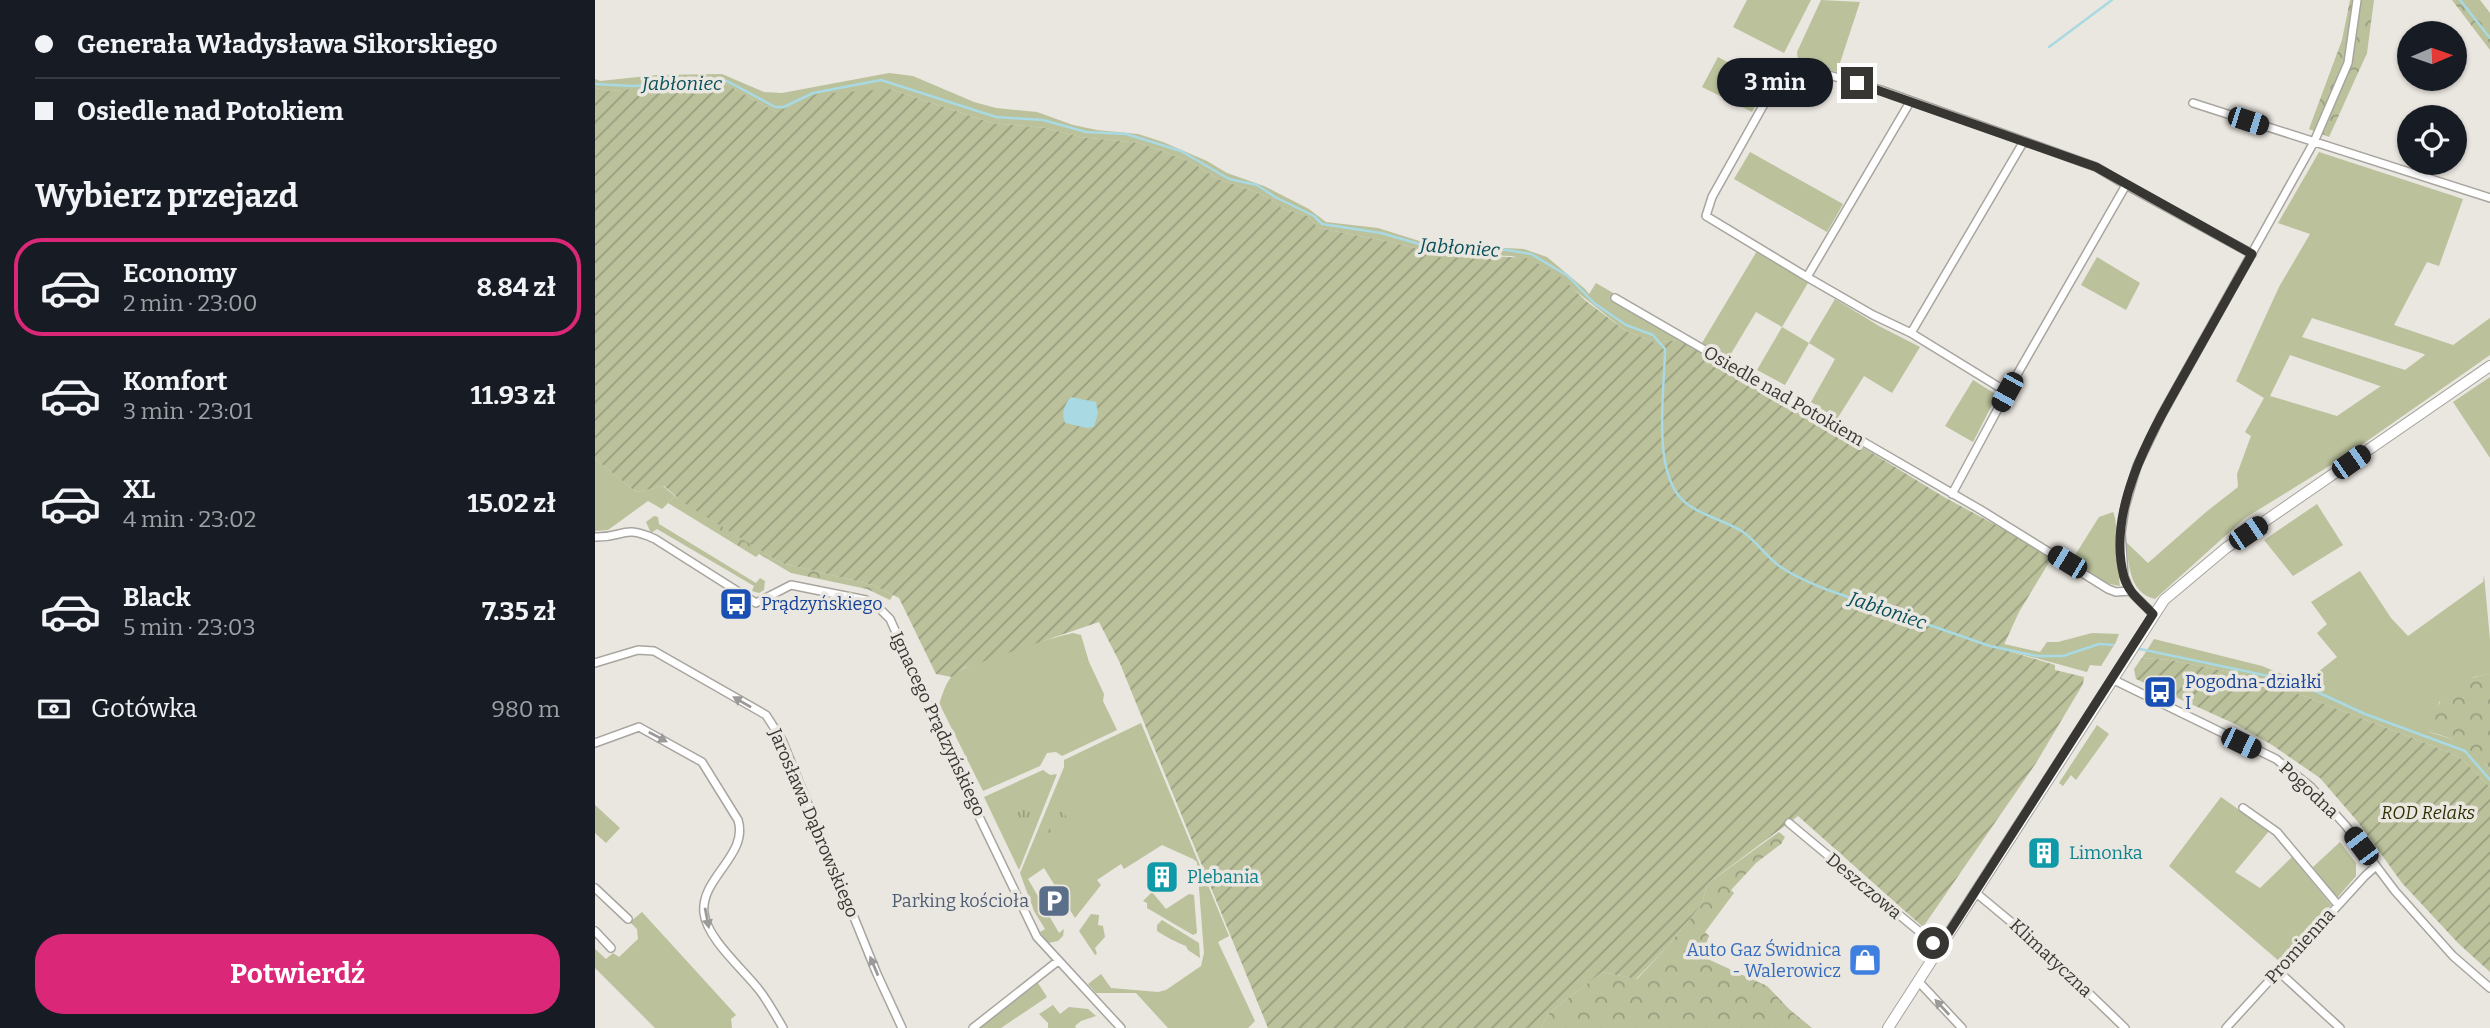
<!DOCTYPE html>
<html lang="pl">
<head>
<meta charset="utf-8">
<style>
	body { margin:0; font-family:Bitter,serif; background:#242831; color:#f1f3f6; height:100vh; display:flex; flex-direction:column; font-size:26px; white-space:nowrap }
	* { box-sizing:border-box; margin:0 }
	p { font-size:23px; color:#9ea1a6 }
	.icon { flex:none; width:38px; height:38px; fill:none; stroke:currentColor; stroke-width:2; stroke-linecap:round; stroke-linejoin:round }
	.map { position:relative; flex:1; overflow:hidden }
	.drawer { display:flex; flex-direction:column; background:#171b24; width:595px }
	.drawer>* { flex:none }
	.top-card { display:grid; align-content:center; height:154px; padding:0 35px; background:#171b24 }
	.needle { width:46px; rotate:88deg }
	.tools { position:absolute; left:1802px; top:21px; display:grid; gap:14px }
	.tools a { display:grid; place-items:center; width:70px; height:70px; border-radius:50%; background:#171b24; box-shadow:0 2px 5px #0004; font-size:35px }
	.end { position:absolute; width:32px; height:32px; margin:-16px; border:9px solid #373633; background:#fff; box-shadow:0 0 0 4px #fff }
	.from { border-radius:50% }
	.bubble { position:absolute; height:49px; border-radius:24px; background:#171b24; box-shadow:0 2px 5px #0004; font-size:23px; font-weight:700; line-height:49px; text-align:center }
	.car { position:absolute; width:21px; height:42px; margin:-21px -10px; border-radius:9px; box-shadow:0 0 5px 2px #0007; background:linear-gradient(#222 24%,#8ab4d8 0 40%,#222 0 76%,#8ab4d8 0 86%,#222 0) }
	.top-card b { display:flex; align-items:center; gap:24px; height:66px; font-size:26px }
	.top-card b+b { border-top:2px solid #363941 }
	.top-card i { width:18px; height:18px; background:#f1f3f6 }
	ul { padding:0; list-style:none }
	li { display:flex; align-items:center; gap:21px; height:98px; margin:0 14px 10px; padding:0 21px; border:4px solid transparent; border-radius:28px }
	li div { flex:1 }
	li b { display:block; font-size:26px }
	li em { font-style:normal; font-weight:700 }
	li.selected { border-color:#db2777 }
	li>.icon { width:63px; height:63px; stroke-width:1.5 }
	h2 { padding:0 35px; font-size:32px; line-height:84px }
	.pay { display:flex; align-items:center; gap:18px; height:77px; padding:0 35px; font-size:26px }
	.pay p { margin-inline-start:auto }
	.primary-button { display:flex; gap:14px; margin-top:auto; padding:14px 35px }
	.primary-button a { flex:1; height:80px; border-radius:28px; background:#db2777; color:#fff; font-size:28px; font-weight:700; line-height:80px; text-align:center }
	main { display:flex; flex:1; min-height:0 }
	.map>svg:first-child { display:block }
</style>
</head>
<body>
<main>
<section class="drawer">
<div class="top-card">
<b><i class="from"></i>Generała Władysława Sikorskiego</b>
<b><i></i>Osiedle nad Potokiem</b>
</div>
<h2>Wybierz przejazd</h2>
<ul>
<li class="selected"><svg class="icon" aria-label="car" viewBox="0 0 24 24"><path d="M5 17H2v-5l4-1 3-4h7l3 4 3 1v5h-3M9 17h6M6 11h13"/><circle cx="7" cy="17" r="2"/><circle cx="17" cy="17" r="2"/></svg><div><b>Economy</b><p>2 min · 23:00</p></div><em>8.84 zł</em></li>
<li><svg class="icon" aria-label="car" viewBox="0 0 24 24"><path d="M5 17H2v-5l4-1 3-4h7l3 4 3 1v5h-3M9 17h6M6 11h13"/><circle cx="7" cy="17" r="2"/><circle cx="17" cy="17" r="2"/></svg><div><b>Komfort</b><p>3 min · 23:01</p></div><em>11.93 zł</em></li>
<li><svg class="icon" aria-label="car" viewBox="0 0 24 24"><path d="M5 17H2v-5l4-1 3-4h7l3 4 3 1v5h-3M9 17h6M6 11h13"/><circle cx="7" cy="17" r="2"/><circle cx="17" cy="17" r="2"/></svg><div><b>XL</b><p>4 min · 23:02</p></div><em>15.02 zł</em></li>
<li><svg class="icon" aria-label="car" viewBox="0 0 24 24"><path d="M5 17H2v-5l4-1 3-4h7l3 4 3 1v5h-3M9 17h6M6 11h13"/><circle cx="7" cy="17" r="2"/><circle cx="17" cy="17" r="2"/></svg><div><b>Black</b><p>5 min · 23:03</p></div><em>7.35 zł</em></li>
</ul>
<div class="pay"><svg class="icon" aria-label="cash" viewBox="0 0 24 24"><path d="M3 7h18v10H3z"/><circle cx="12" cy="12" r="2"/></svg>Gotówka<p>980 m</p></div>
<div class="primary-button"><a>Potwierdź</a></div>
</section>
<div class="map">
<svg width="1895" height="1028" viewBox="0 0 1895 1028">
	<defs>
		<pattern id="forest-crowns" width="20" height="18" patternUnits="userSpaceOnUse" patternTransform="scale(1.75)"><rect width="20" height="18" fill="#bac19b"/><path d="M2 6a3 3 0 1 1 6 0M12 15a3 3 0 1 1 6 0" fill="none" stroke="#989e7f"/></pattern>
		<pattern id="park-tufts" width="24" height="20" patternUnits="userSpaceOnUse" patternTransform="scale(1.75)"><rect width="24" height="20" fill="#bac19b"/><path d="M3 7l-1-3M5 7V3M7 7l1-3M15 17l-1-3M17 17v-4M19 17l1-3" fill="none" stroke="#989e7f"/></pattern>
		<pattern id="garden-furrows" width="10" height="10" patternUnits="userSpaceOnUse" patternTransform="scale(1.75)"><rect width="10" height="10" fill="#bac19b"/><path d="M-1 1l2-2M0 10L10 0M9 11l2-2" fill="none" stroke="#989e7f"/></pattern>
	</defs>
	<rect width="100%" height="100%" fill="#eae6e0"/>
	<path fill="#bac19b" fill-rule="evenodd" d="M1152 0H1216L1189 53 1138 27Z
		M1226 0 1265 2 1242 72 1203 60 1202 52Z
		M1123 57 1172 83 1157 112 1107 87Z
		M294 73 318 76 379 102 401 108 442 112 478 125 502 130 543 134 568 142 612 161 632 173 669 186 714 209 731 222 783 228 834 244 929 249 952 257 990 289 994 294 1001 283 1020 294 1017 301 1089 340 1126 363 1082 340 1062 343 1031 331 952 268 917 256 840 253 791 241 723 228 713 216 687 208 674 198 658 191 623 179 596 162 545 143 485 137 451 128 397 123 295 89 181 112 129 83 15 91 0 88V79L5 81 62 75 127 74 169 92 187 93Z
		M1155 152 1248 204 1232 232 1139 179Z
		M1724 152 1868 199 1844 266 1832 262 1799 325 1858 345 1895 318V355L1752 455 1650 518 1560 599C1534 593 1534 565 1531 542L1553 563 1611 512 1643 487 1642 474 1656 436 1650 432 1669 398 1641 381 1684 287 1715 234 1683 223ZM1717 318 1829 354 1830 355 1810 370 1707 337ZM1695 355 1785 386H1786L1742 416 1675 396Z
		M1162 251 1213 283 1187 327 1214 343 1240 299 1284 326 1325 347 1297 393 1269 376 1242 419 1216 402 1240 359 1214 343 1190 385 1162 370 1187 327 1161 312 1134 357 1107 343Z
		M1502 257 1545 283 1531 310 1486 285Z
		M1895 377V458L1858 402Z
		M1378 380 1402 395 1378 442 1350 426Z
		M0 459 41 492 68 486 80 496 67 509 53 501 13 530 0 531Z
		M1722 504 1748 545 1698 576 1669 540Z
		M1518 512C1523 519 1523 573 1525 586L1510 583 1477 560 1504 517Z
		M59 516 63 517 64 524 161 583 165 578 170 581 169 590 164 593 157 591 159 586 62 529 56 533 51 522Z
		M1765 571 1796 618 1813 636 1888 582 1889 575 1895 640V674L1879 677 1844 702 1841 720 1834 732 1869 743 1895 769V787L1868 760 1856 753 1660 677 1575 660 1547 658 1559 639 1667 666 1709 683 1742 657 1722 633 1732 624 1716 602Z
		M478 633 486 635 494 662 509 694 508 701 522 730 467 756 461 752 452 753 445 766 388 791 347 709 341 711C346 701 348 689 354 680 367 661 454 639 478 633Z
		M1497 633 1524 634 1521 642 1506 666 1495 665 1492 672 1407 649 1409 644 1445 652 1452 642H1463Z
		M546 723 634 936 623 942 660 1021 653 1028H573L541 993H501L493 984 506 974 516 988 563 992 571 990 606 966 609 953 602 862 598 859 567 845 529 869 526 864 502 880 506 885 480 918 449 868 433 879 464 933 469 929 468 936 463 941 453 943 445 932 450 929 439 911 425 873 469 767V760Z
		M1502 725 1514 734 1481 780 1476 775 1468 786 1464 783Z
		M448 770 455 775 462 774 424 870 389 797Z
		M1626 797 1674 831 1640 872 1665 888 1697 857 1736 905 1685 962 1574 866Z
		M0 805 25 828 11 843 0 833Z
		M1745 842 1761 863V876L1742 898 1718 867Z
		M557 892 571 909 594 894 599 895 602 933 598 935 552 908V903L548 901Z
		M47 912 141 1015 136 1019 137 1028H60L0 968V949L11 959 18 953 24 957 43 939 42 929 35 922Z
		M496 914 504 915 503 925 508 926 510 937 500 948 502 954 500 955 484 931Z
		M567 920 604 943 605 958 593 950 591 946C581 942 573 938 562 931V925Z
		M443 983 452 997 406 1028H385Z
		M458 1005 465 1014 474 1007 493 1009 501 1016 486 1021 480 1026 481 1028H453V1023L444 1014Z"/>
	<path fill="url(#forest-crowns)" d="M1755 0H1779L1772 53 1734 137 1714 129 1747 40Z
		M1857 0H1885L1895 13V50Z
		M80 496 186 563 278 585 298 595 295 600 272 589 196 573 164 554 161 557 73 503Z
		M1895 674V769C1871 747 1867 740 1834 732 1840 722 1840 711 1846 700 1855 683 1877 677 1895 674Z
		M1184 832 1190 837 1186 844 1161 863 1136 890 1139 893 1110 932 1114 936 1106 956 1172 986 1194 1009 1217 1028H946L953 1014 1007 972 1042 979 1072 947 1107 904 1112 884Z"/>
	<path fill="url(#park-tufts)" d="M438 788 441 789 446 804 436 822 425 824 414 814 413 799 423 789Z
		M463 807C478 822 482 832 461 845L459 842 460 836 453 832C453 826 458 810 463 807Z"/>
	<path fill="url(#garden-furrows)" d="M105 83H129L181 112 221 94 295 89 397 123 451 128 485 137 545 143 596 162 623 179 658 191 674 198 687 208 713 216 723 228 791 241 840 253 931 258 952 268 967 278 991 301 1031 331 1062 343 1082 340 1097 347 1179 393 1349 497 1471 563 1456 559 1424 612 1407 649 1460 665V670L1489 677 1488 684 1441 763 1328 927 1203 816 1112 884 1107 904 1072 947 1041 979 1007 972 953 1014 946 1028H673L524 661 504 622 369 668 357 677 341 674 304 598 278 585 186 563 89 503 69 486 41 492 0 459V88L15 91Z
		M1547 658 1575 660 1660 677 1856 753 1868 760 1895 787V972L1864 944 1807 883 1763 822 1725 778 1677 745 1640 724 1541 679 1539 669Z"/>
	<path fill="#a9d9e2" d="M476 397 501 402 503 413 499 427 492 428 470 423C466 415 469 404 476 397Z"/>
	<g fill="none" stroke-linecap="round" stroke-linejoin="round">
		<path stroke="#a9d9e2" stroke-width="2.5" d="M1865 0 1895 38
			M1454 47 1517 0
			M0 84 37 86 132 81 180 107H189L218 93 286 80 401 117 448 120 491 132 531 134 586 151 634 179 662 185 680 197 719 216 727 224 786 233 838 248H900L936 254 973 276 999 303 1031 325 1058 335 1070 349C1070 390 1054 481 1095 506 1111 517 1131 521 1148 532 1161 541 1170 555 1183 565 1197 576 1214 582 1230 589L1395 646 1442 656H1468L1504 644 1518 645
			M1545 649 1683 678 1718 690 1770 714 1870 751 1895 780"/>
		<defs>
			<path id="street" d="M1315 102 1212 277 1278 315 1316 333 1412 392
				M1598 103 1895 198
				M1531 185 1657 254
				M1212 277 1111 216 1117 197 1192 63 1286 90 1429 141 1501 167 1531 185 1412 392 1357 494
				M1020 298 1386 510 1513 589 1521 592 1535 591
				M1316 333 1429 141
				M0 537C29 538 27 524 60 539L161 603 196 585 271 600 284 608 295 619 376 800 442 937 526 1028
				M1558 614 1535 591 1529 576 1526 533 1530 507 1542 466 1566 416 1719 142 1753 63 1762 0
				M0 663 43 650 59 651 171 715 187 740 282 974 307 1028
				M1517 679 1681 759 1716 787 1751 826 1800 891 1858 956 1895 988
				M0 743 44 727 107 762 143 820C154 855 105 878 109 913 112 939 149 970 165 991 174 1003 181 1016 188 1028
				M1648 808 1682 832 1743 905
				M1194 823 1344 948
				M0 888 33 919
				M1380 892 1445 946 1530 1028
				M0 931 16 948
				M1683 971 1745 1028
				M1323 981 1367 1028
				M378 1028 463 961
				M1631 1028 1770 876 1781 866"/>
			<path id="secondary" d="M1293 1028 1569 600 1631 548 1895 366"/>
		</defs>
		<use href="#street" stroke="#a8a59f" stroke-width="10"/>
		<use href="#secondary" stroke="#a8a59f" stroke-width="12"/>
		<use href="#street" stroke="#fff" stroke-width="7"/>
		<use href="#secondary" stroke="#fff" stroke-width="10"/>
	</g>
	<defs><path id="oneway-solid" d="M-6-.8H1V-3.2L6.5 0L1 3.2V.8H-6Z" transform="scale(1.75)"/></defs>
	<g fill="#9b9a99">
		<use href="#oneway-solid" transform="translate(147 702) rotate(-150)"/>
		<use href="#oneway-solid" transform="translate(63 737) rotate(28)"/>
		<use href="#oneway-solid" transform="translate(112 918) rotate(79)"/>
		<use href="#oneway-solid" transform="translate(279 966) rotate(-113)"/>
		<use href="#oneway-solid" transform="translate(1347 1007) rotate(-133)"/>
	</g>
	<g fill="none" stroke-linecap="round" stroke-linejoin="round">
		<path stroke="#373633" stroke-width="9" d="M1262 83 1501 167 1657 254C1636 291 1615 328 1594 366 1561 425 1510 506 1529 577 1534 594 1546 601 1558 614L1344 948 1338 943"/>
	</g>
	<defs>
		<symbol id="bus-square" viewBox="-11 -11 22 22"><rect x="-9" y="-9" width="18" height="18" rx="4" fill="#1a4fb4" stroke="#eae6e0"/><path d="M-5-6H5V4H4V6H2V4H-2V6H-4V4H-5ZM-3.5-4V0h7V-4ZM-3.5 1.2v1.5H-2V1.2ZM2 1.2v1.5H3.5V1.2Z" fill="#fff"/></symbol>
		<symbol id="building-square" viewBox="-11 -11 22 22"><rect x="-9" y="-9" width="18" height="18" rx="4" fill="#0f9aa8" stroke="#eae6e0"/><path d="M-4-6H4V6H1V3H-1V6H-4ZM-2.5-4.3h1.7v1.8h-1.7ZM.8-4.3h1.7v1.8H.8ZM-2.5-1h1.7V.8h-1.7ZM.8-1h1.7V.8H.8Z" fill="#fff"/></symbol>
		<symbol id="parking-square" viewBox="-11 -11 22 22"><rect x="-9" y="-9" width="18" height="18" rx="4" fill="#5c6f8a" stroke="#eae6e0"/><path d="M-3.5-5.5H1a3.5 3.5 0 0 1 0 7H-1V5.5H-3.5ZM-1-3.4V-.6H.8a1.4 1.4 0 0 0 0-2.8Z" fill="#fff"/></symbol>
		<symbol id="shop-square" viewBox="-11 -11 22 22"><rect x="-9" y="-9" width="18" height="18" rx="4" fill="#3f7fe0" stroke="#eae6e0"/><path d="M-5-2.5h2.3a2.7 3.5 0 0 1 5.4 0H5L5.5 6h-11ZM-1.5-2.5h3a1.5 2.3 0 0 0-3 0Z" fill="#fff"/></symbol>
	</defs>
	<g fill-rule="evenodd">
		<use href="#bus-square" x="122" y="585" width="38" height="38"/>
		<use href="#bus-square" x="1546" y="673" width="38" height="38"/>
		<use href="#building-square" x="1430" y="834" width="38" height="38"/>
		<use href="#building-square" x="548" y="858" width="38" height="38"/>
		<use href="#parking-square" x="440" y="882" width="38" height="38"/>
		<use href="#shop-square" x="1251" y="941" width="38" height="38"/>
	</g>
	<g text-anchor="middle" stroke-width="7" stroke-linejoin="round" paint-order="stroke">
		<g font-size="18" fill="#373633" stroke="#eae6e0">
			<text transform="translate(1189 396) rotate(30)" y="6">Osiedle nad Potokiem</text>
			<text transform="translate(343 724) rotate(65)" y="6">Ignacego Prądzyńskiego</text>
			<text transform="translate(1714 790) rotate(43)" y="6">Pogodna</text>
			<text transform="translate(219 823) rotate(67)" y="6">Jarosława Dąbrowskiego</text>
			<text transform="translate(1269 886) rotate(40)" y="6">Deszczowa</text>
			<text transform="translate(1705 946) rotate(-48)" y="6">Promienna</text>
			<text transform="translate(1456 958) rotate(43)" y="6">Klimatyczna</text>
		</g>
		<g font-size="18" fill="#164399" stroke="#eae6e0" text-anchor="start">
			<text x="166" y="610">Prądzyńskiego</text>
			<text x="1590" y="688">Pogodna-działki<tspan x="1590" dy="21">I</tspan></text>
		</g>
		<g font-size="18" font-style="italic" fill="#2c3203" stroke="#eae6e0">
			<text x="1833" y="819">ROD Relaks</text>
		</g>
		<g font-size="18" fill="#0d838f" stroke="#eae6e0" text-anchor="start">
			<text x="1474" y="859">Limonka</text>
			<text x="592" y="883">Plebania</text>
		</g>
		<g font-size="18" fill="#4e5e75" stroke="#eae6e0" text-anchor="end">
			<text x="434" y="907">Parking kościoła</text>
		</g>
		<g font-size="18" fill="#366cbe" stroke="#eae6e0" text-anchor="end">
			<text x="1246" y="956">Auto Gaz Świdnica<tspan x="1246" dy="21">- Walerowicz</tspan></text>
		</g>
		<g font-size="19" font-style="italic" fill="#074f59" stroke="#eae6e0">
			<text x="87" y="90">Jabłoniec</text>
			<text transform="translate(865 247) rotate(4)" y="7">Jabłoniec</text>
			<text transform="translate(1293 610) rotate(19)" y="7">Jabłoniec</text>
		</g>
	</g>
</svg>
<div class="tools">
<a><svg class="needle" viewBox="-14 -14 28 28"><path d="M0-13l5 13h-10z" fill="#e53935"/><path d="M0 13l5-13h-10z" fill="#9ea1a6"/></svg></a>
<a><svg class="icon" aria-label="locate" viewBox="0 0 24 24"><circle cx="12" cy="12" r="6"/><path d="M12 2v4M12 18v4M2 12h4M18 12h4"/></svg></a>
</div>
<i class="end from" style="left:1338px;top:943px"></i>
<i class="end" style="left:1262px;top:83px"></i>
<div class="bubble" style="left:1122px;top:58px;width:116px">3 min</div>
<i class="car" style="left:1653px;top:121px;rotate:108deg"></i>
<i class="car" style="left:1412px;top:392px;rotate:209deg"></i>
<i class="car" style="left:1756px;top:462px;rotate:55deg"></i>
<i class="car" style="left:1653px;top:533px;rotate:56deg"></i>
<i class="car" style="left:1472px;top:562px;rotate:301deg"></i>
<i class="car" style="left:1646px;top:743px;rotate:116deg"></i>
<i class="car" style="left:1766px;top:846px;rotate:323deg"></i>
</div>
</main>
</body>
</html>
